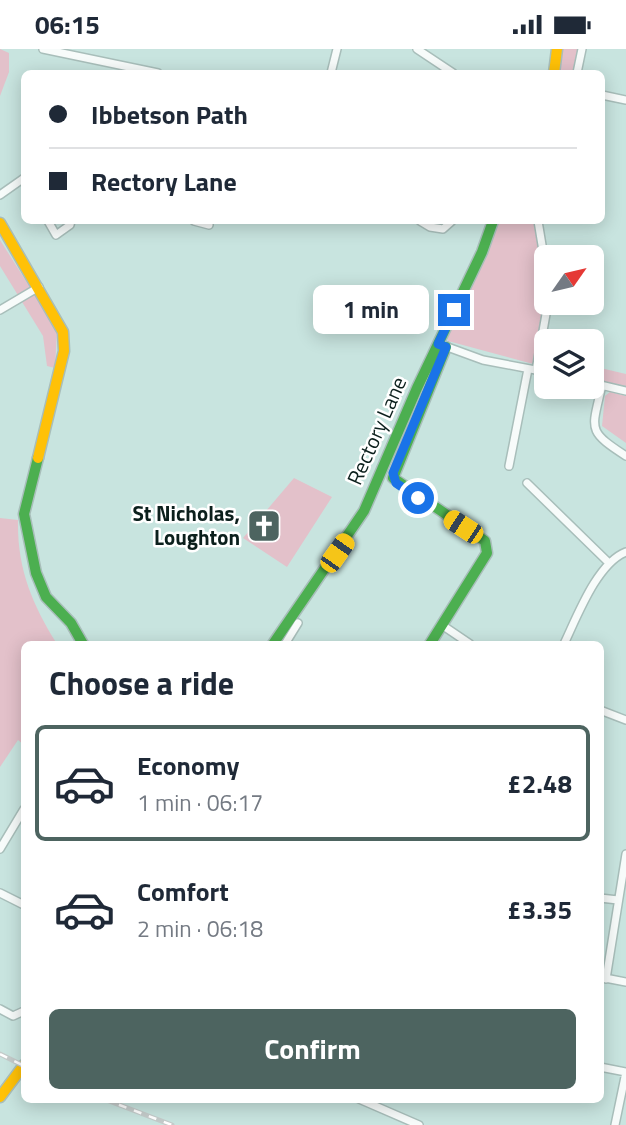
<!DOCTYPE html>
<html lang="en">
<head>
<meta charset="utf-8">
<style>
	body { margin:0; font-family:"Titillium Web",sans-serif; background:#f2f2f3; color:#1f2937; height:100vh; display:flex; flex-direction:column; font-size:26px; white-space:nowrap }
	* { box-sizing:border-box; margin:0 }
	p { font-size:23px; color:#747a83 }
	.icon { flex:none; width:38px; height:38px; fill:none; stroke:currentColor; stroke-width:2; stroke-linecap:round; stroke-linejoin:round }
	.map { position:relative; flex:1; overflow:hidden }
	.panel { position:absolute; left:21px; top:592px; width:583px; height:462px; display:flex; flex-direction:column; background:#fff; border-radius:10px; box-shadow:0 4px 18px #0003 }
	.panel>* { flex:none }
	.guide { position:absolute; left:21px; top:21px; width:584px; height:154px; border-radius:10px; box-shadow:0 4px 18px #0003; display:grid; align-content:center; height:154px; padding:0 28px; background:#fff }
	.needle { width:46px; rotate:56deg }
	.tools { position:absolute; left:534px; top:196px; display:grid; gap:14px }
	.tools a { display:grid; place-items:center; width:70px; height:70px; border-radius:10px; background:#fff; box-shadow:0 4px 18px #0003; font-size:35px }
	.end { position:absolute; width:32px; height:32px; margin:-16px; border:9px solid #1a73e8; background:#fff; box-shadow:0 0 0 4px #fff }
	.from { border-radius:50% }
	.bubble { position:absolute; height:49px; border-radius:10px; background:#fff; box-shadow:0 4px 18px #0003; font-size:23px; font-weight:700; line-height:49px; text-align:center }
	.car { position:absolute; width:21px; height:42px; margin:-21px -10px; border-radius:9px; box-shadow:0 0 5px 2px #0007; background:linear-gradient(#f5c518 24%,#345 0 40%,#f5c518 0 76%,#345 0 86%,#f5c518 0) }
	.guide b { display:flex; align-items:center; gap:24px; height:66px; font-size:26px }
	.guide b+b { border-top:2px solid #e0e1e3 }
	.guide i { width:18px; height:18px; background:#1f2937 }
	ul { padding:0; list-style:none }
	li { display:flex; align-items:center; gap:21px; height:116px; margin:0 14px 10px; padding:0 14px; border:4px solid transparent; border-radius:10px }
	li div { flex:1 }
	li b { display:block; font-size:26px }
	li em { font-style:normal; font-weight:700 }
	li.selected { border-color:#4d6460 }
	li>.icon { width:63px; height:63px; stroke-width:1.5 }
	h2 { padding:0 28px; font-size:32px; line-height:84px }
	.primary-button { display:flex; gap:14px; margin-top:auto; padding:14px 28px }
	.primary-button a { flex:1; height:80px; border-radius:10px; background:#4d6460; color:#fff; font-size:28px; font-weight:700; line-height:80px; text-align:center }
	.status { display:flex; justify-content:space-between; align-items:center; height:49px; padding:0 35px; background:#fff; direction:ltr }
	.status svg { height:19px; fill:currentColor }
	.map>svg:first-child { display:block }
</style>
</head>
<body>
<div class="status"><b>06:15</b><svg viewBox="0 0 49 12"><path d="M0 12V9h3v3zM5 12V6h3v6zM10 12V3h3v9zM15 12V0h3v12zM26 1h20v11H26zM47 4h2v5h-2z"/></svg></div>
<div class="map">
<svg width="626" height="1076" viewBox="0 0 626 1076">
	<rect width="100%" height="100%" fill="#c8e4df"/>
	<path fill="#e3c1ca" d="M0 0 9 4V23L0 47Z
		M561 0H582L577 24H558Z
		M496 172H538C548 229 545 259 537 316L448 292 446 281Z
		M0 191 57 281 55 319 47 317 43 287 0 217Z
		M592 317 626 325V337L592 330Z
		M610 343 626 347V394L602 377 605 347Z
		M294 429 332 448 287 518 243 489Z
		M0 469 18 471C17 519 32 555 57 595H24V696L18 691 0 718Z"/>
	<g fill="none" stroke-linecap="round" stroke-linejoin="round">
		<defs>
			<path id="street" d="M43 0 158 24
				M417 0 453 24
				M331 24 337 0
				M577 24 582 0
				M602 46 626 51
				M0 146 24 129
				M48 172 56 186 70 176 71 172
				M194 172 209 176V172
				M420 172 430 178 443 180 452 172
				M538 172 546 220
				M0 261 39 238
				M442 296 483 311 546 323
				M536 321 548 254
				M592 334 626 342
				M602 336C592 381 586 381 626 407
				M509 417 528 320
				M527 434 609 514
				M442 576 470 595
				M285 595 298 574
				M564 595C577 568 597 514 626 503
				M600 661 626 671
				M0 800 24 760
				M0 844 24 856
				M600 849 618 851
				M600 928 626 933
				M606 930 626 805
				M0 960 13 967 24 962
				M600 1018 626 1023 615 1076
				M359 1050 419 1076"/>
			<path id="fast" d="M38 409 24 465 36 524 46 548 71 574 83 595
				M273 595 364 462 417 339 482 203 493 172
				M430 595 487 504 485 492 393 429 446 298"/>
			<path id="slow" d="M554 24 557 0
				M0 174 63 283 64 302 38 409
				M0 1048 24 1016"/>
		</defs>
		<use href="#street" stroke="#a8beba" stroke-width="10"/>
		<use href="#fast" stroke="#a8beba" stroke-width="13"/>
		<use href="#slow" stroke="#a8beba" stroke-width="13"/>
		<use href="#street" stroke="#f7fbfa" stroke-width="7"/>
		<use href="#fast" stroke="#4caf50" stroke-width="10"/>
		<use href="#slow" stroke="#ffc107" stroke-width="10"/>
		<defs>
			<path id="rail" d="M0 1005 24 1017
				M104 1050 172 1076"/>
		</defs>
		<use href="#rail" stroke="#c4cbca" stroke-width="5"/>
		<use href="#rail" stroke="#fff" stroke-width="2.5" stroke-dasharray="8" stroke-linecap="butt"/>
	</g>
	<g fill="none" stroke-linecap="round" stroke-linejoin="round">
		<path stroke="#1a73e8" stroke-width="9" d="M418 449 396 434 393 424 446 298 438 295 454 261"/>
	</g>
	<defs>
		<symbol id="church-square" viewBox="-11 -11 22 22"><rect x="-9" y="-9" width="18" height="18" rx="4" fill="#4d6460" stroke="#fff"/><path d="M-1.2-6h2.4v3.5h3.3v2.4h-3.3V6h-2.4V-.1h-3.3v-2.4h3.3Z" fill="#fff"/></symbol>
	</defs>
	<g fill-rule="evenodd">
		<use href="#church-square" x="245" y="458" width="38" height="38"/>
	</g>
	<g text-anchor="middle" stroke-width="5" stroke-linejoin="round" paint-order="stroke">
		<g font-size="21" fill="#0b1f1c" stroke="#fff">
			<text transform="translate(377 382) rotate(-66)" y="7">Rectory Lane</text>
		</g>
		<g font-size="21" font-weight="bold" fill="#0b1f1c" stroke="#fff" text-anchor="end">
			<text x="240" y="472">St Nicholas,<tspan x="240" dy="24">Loughton</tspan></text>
		</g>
	</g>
</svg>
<div class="tools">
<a><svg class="needle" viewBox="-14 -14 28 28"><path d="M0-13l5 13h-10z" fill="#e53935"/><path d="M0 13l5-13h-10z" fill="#747a83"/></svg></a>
<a><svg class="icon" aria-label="layers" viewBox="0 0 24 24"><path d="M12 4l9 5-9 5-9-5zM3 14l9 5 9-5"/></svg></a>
</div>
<i class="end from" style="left:418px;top:449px"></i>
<i class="end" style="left:454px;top:261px"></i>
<div class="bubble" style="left:313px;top:236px;width:116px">1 min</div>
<i class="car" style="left:463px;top:478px;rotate:303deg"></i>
<i class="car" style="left:337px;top:504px;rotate:35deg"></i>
<div class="guide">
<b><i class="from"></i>Ibbetson Path</b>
<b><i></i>Rectory Lane</b>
</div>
<section class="panel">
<h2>Choose a ride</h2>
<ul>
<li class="selected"><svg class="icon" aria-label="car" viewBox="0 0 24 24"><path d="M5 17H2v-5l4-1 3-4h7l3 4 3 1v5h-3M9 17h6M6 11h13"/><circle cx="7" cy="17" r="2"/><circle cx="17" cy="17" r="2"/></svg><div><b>Economy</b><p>1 min · 06:17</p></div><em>£2.48</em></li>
<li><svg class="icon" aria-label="car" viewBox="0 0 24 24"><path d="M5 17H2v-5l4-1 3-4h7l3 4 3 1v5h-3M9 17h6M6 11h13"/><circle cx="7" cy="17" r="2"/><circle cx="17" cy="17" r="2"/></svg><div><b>Comfort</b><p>2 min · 06:18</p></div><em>£3.35</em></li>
</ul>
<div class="primary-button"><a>Confirm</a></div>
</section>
</div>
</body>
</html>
